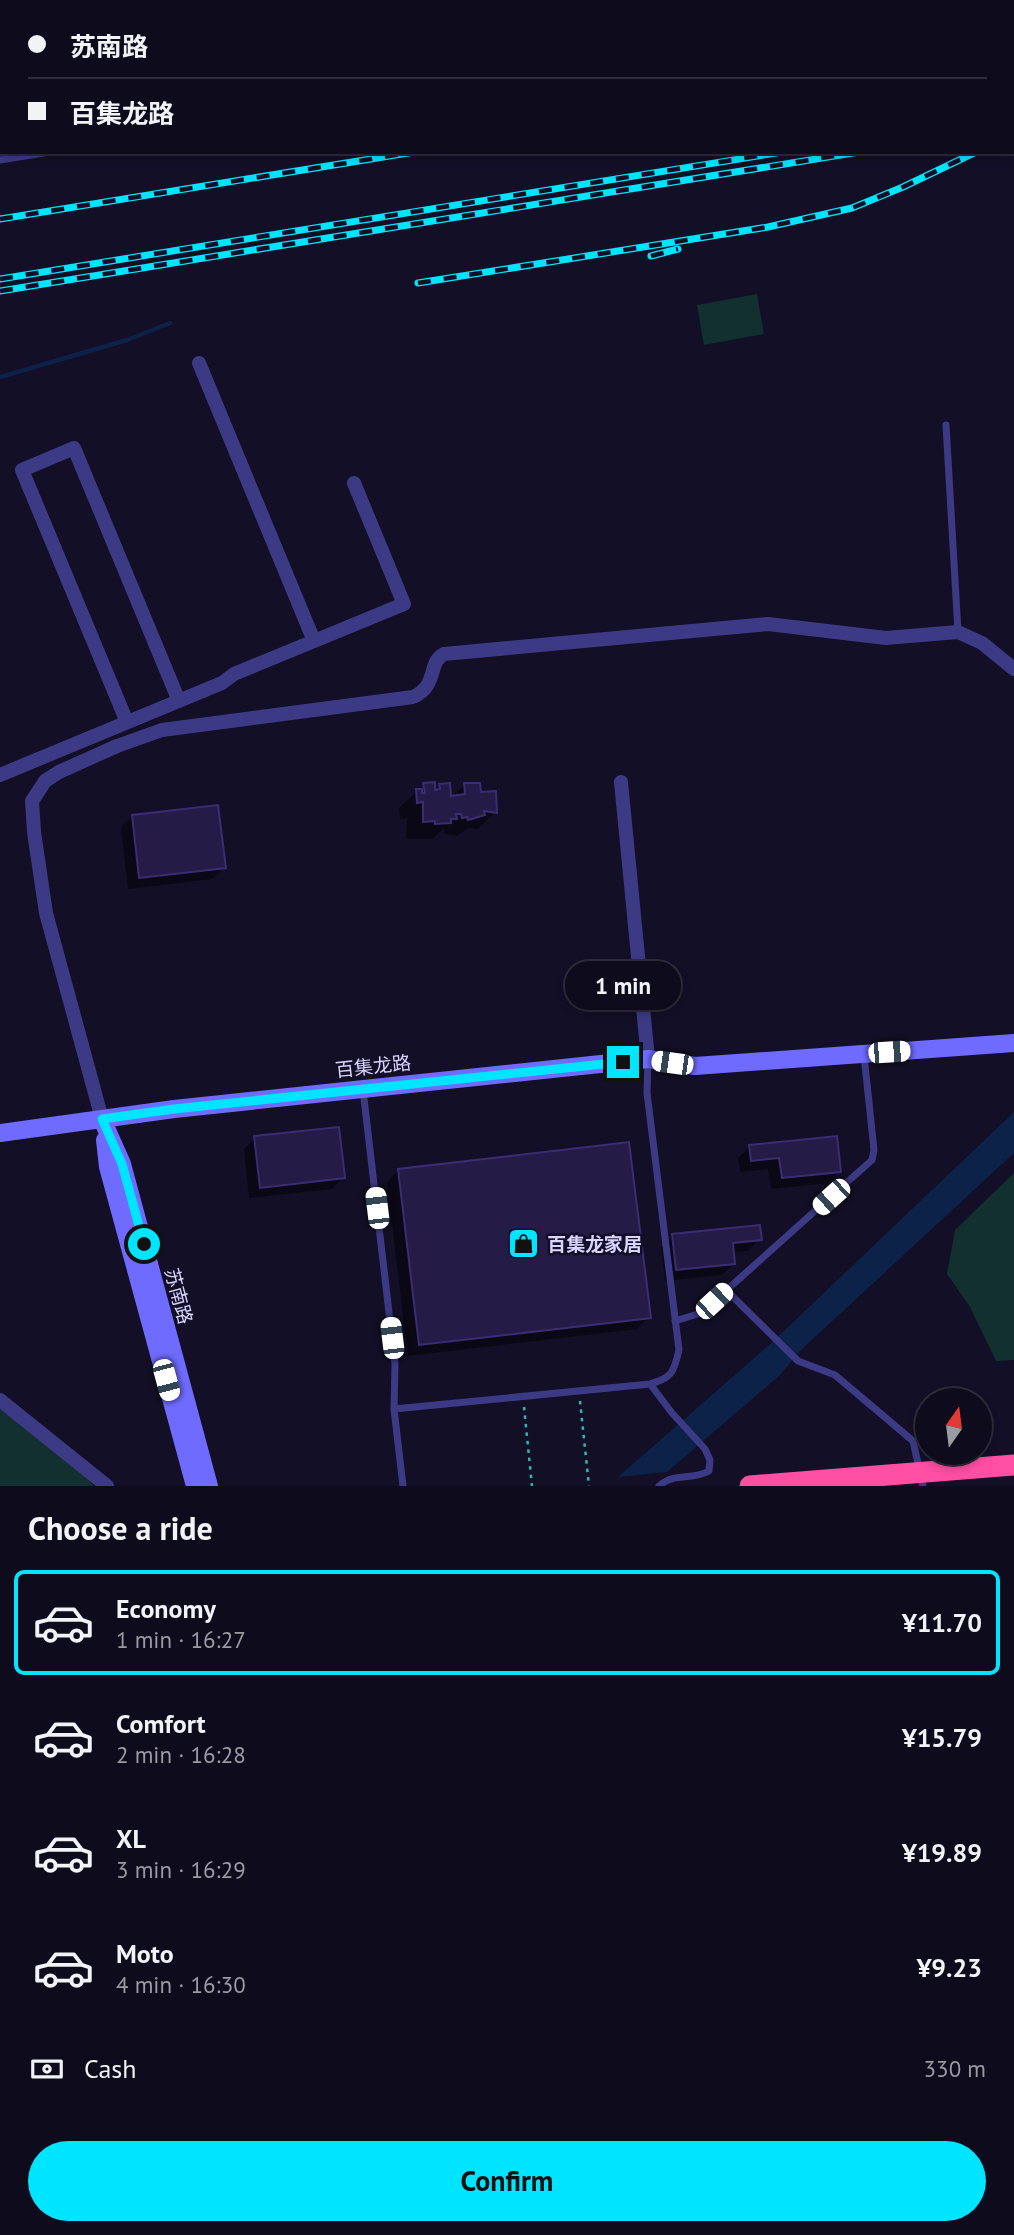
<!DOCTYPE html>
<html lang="en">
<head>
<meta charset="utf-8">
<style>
	body { margin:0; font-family:"PT Sans","Noto Sans SC",sans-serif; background:#1c1929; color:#f1f3f6; height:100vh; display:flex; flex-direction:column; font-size:26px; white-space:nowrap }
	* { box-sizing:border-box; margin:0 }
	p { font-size:23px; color:#9b9ba3 }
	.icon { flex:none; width:38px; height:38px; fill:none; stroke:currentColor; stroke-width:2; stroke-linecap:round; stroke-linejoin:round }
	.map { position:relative; height:1486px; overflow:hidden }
	.sheet { display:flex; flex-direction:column; background:#0e0b1c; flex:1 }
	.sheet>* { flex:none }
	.top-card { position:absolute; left:0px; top:0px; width:1015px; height:154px; box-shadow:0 4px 10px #0003,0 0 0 2px #2e2b3b; display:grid; align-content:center; height:154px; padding:0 28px; background:#0e0b1c }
	.needle { width:46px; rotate:14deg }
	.controls { position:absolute; left:915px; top:1388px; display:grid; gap:14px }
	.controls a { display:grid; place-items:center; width:77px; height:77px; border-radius:50%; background:#0e0b1c; box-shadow:0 4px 10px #0003,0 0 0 2px #2e2b3b; font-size:35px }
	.end { position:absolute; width:32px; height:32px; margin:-16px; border:9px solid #00e5ff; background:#111; box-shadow:0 0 0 4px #111 }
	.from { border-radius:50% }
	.bubble { position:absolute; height:49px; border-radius:24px; background:#0e0b1c; box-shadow:0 4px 10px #0003,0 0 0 2px #2e2b3b; font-size:23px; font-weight:700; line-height:49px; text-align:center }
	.car { position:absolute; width:21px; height:42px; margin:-21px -10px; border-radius:9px; box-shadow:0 0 5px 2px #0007; background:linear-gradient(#fff 24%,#345 0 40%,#fff 0 76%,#345 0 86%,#fff 0) }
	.top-card b { display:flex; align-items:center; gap:24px; height:66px; font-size:26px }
	.top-card b+b { border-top:2px solid #2e2b3b }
	.top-card i { width:18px; height:18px; background:#f1f3f6 }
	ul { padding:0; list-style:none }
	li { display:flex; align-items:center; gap:21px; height:105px; margin:0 14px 10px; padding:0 14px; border:4px solid transparent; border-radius:10px }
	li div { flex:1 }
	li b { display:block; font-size:26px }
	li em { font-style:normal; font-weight:700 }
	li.active { border-color:#00e5ff }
	li>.icon { width:63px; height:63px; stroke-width:1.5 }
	h2 { padding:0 28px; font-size:32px; line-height:84px }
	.pay { display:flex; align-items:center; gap:18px; height:77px; padding:0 28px; font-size:26px }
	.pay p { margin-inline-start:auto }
	.button { display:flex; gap:14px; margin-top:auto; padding:14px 28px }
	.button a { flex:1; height:80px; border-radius:42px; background:#00e5ff; color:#111; font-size:28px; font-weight:700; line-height:80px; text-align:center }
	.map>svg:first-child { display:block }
</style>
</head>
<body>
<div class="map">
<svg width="1014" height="1486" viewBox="0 0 1014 1486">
	<rect width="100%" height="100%" fill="#130f26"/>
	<path fill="#12302f" d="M757 294 764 334 704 345 697 305Z
		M1014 1173V1360L996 1361 970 1307 947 1274 955 1230Z
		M0 1409 73 1464 94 1486H0Z"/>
	<path fill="#0c2248" d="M1014 1112V1153L801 1350 779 1376 667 1472 618 1477 767 1347Z"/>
	<path fill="#0007" d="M2 24V70L0 71V25Z
		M424 785 434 792 440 786 452 797 465 785 479 794 495 812 478 829 469 828 457 836 445 834 444 828 432 839H406L407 818 400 819 399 808Z
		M132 816 224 868 212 879 128 889 121 828Z
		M255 1138 343 1177 332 1189 249 1198 244 1149Z
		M750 1147 839 1172 828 1183 771 1189 768 1169 740 1172 738 1158Z
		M398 1171 649 1317 637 1329 408 1356 387 1182Z
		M673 1236 760 1239 748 1251 732 1252 733 1264 722 1275 665 1281 661 1247Z"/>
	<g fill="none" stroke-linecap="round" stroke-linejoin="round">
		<path stroke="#0c2248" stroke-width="4.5" d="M0 377 127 340 170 323"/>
	</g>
	<path fill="#241b47" stroke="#3b2d73" stroke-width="2" d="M0 23H2L0 70Z
		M435 782V790L440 789 439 784 450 783 451 796 465 794 464 783H480L481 792 496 791 497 813 484 811 485 815 468 820 467 817 462 818 461 814H456L457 819H451V823L435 824V821L423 822V802L417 803 416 789H422V793H425L423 783Z
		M218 805 226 868 139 878 132 815Z
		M339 1127 345 1178 260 1188 254 1136Z
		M837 1136 841 1172 782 1178 779 1158 751 1161 749 1145Z
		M629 1142 651 1318 419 1345 398 1169Z
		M760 1225 762 1240 733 1243 735 1264 676 1270 672 1234Z"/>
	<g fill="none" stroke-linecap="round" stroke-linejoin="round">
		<path stroke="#2fb8b0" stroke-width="2.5" stroke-dasharray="3.5 5" stroke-linecap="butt" d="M580 1401 589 1486
			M524 1407 532 1486"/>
		<path stroke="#3d3a85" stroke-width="7" d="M13 2 24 0
			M270 2 271 0
			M0 4H2
			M0 104 2 103
			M0 160 50 152
			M946 425 958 632
			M363 1090 395 1364 394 1409 403 1486
			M726 1290 798 1361 835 1375 913 1441 923 1486
			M675 1321 701 1313 872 1160 874 1150 864 1055
			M650 1384 672 1413 705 1449 710 1460 709 1471C691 1481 674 1472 659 1486
			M394 1409 650 1384C672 1378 674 1372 679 1350L647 1093 648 1061"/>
		<path stroke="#3d3a85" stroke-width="14" d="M199 363 314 641
			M127 722 22 470 74 448 179 701
			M0 775 222 683 234 674 404 604 354 483
			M621 782 648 1059
			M102 1119 46 913 34 832 32 801 38 792 45 781 59 772 117 746 162 730 413 697C439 685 427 663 444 654L768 624 886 638 958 632 982 643 1014 669
			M0 1400 107 1486"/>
		<path stroke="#6f6bff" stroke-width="18" d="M102 1119 122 1164 209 1486
			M0 1133 174 1109 648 1059 695 1066 1014 1043
			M105 1140 108 1167 195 1486"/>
		<defs>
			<path id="rail" d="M749 0 753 2
				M947 0 955 2
				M1013 9H1014
				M1013 45H1014
				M1013 115H1014
				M1013 127H1014
				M1013 140H1014
				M0 219 414 152
				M651 256 678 249
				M0 279 782 152
				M418 283 768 227 852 208 903 187 976 152
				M0 291 859 152"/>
		</defs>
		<use href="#rail" stroke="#00e5ff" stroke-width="7"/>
		<use href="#rail" stroke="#130f26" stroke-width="4.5" stroke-dasharray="13" stroke-linecap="butt"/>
		<path stroke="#ff4fa3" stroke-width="21" d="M750 1486 1014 1465"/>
	</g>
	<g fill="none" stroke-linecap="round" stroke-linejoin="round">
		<path stroke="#00e5ff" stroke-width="9" d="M144 1244 122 1164 102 1119 174 1109 623 1062"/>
	</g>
	<defs>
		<symbol id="shop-square" viewBox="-11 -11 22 22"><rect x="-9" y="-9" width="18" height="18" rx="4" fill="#00e5ff" stroke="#130f26"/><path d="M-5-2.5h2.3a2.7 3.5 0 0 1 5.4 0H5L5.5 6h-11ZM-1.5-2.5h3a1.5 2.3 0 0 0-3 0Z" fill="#111"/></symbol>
	</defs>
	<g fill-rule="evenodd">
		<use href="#shop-square" x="506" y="1226" width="35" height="35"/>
	</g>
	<g text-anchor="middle" stroke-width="5" stroke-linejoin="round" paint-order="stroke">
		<g font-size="19" fill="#d9d4ff" stroke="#130f26">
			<text transform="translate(373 1066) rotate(-6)" y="7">百集龙路</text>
			<text transform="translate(179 1296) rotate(75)" y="7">苏南路</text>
		</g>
		<g font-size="19" font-weight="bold" fill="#d9d4ff" stroke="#130f26" text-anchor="start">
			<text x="547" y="1251">百集龙家居</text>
		</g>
	</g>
</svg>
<div class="controls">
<a><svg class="needle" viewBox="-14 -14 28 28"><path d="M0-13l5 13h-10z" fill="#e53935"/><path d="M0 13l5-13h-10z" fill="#9b9ba3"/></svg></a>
</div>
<i class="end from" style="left:144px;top:1244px"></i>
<i class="end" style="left:623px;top:1062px"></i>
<div class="bubble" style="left:565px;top:961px;width:116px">1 min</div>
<i class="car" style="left:889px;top:1052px;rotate:86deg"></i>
<i class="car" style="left:672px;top:1063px;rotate:278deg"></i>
<i class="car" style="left:831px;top:1197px;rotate:228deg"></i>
<i class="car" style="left:377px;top:1208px;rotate:353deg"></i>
<i class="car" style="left:714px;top:1301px;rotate:47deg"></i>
<i class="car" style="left:392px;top:1338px;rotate:353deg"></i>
<i class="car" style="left:166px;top:1380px;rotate:165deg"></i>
<div class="top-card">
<b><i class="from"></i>苏南路</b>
<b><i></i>百集龙路</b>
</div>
</div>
<section class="sheet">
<h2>Choose a ride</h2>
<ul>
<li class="active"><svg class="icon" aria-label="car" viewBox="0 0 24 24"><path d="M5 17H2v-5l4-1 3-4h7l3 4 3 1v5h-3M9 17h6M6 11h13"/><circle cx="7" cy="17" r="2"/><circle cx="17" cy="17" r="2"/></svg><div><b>Economy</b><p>1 min · 16:27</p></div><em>¥11.70</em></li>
<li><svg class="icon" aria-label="car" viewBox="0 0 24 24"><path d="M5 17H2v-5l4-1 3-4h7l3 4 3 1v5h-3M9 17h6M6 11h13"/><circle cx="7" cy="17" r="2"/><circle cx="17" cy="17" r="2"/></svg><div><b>Comfort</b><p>2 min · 16:28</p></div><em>¥15.79</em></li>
<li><svg class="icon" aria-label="car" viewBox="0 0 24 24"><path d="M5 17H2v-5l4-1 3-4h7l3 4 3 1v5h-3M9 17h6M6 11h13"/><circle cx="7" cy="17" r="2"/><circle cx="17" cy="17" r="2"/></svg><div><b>XL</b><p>3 min · 16:29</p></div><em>¥19.89</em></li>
<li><svg class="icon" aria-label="car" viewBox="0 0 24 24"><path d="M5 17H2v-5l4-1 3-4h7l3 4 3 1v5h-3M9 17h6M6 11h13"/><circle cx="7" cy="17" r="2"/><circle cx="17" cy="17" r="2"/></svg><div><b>Moto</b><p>4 min · 16:30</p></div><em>¥9.23</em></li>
</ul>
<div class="pay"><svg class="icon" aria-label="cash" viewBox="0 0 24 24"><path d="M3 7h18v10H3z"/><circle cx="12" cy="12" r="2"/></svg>Cash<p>330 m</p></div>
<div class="button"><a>Confirm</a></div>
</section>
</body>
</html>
